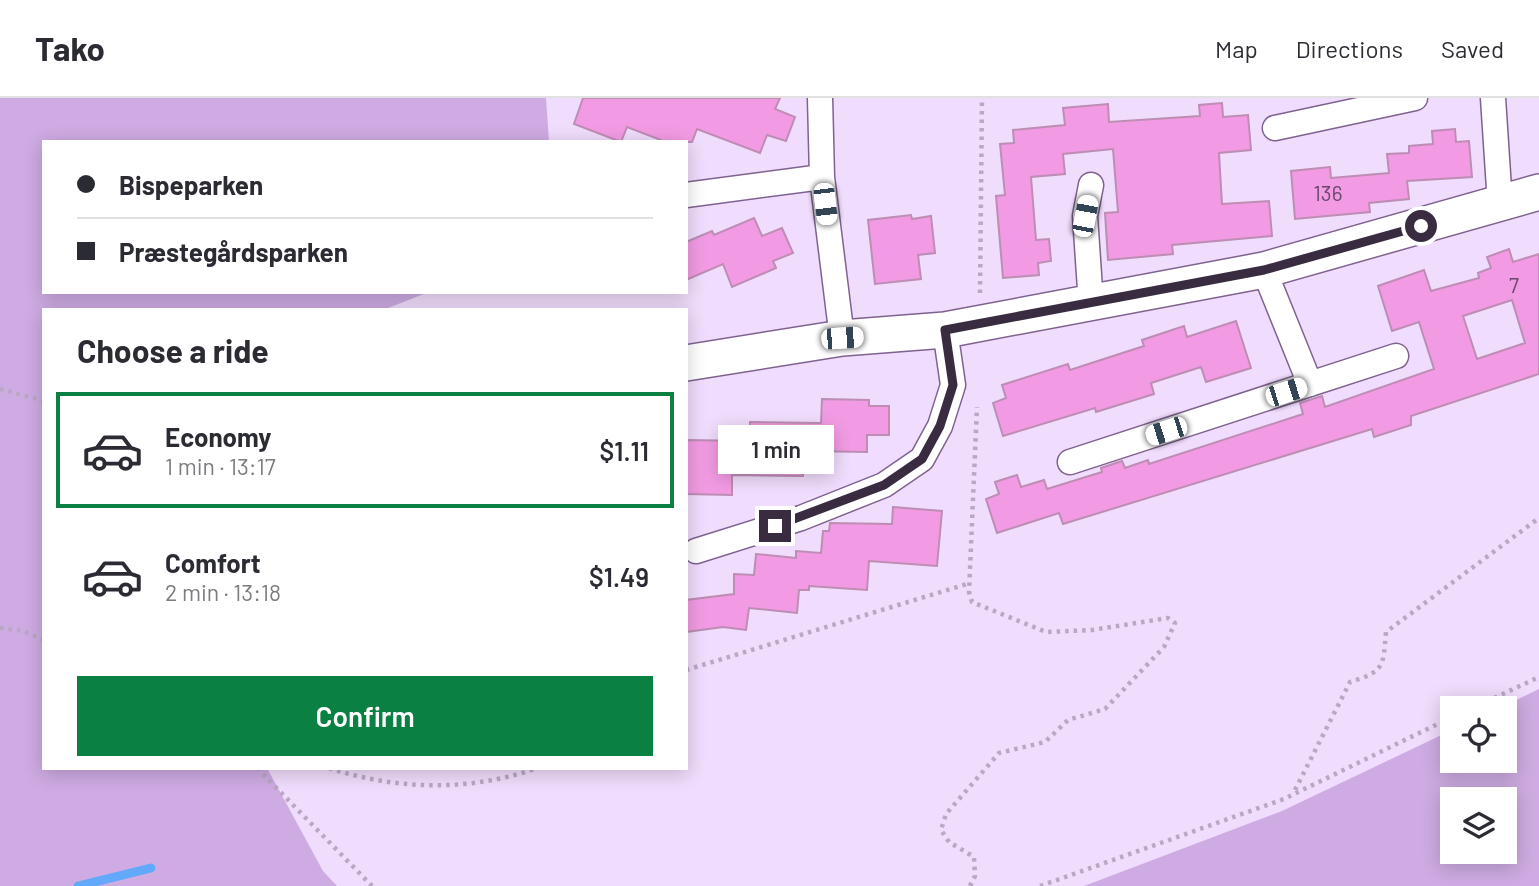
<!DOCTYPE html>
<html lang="en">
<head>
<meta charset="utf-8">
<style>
	body { margin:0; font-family:Barlow,sans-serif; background:#f7f7f7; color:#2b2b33; height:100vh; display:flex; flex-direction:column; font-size:26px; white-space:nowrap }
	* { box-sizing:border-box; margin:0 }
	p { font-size:23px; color:#7c7c81 }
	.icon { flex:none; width:38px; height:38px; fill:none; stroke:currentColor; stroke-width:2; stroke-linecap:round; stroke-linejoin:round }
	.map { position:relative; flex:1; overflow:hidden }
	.sheet { position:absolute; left:42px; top:210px; width:646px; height:462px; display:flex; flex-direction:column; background:#fff; border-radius:0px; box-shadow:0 4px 18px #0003 }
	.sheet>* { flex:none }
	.hud { position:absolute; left:42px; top:42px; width:646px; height:154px; border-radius:0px; box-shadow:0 4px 18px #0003; display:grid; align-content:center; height:154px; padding:0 35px; background:#fff }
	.controls { position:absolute; left:1440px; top:598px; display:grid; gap:14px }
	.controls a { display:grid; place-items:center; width:77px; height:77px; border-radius:0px; background:#fff; box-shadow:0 4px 18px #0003; font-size:35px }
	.end { position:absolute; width:32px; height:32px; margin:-16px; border:9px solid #392c41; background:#fff; box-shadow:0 0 0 4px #fff }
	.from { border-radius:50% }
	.bubble { position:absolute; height:49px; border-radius:0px; background:#fff; box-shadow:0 4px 18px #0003; font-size:23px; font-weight:600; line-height:49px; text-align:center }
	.car { position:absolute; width:21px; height:42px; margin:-21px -10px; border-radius:9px; box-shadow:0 0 5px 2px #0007; background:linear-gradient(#fff 24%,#345 0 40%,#fff 0 76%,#345 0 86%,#fff 0) }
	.hud b { display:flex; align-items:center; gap:24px; height:66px; font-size:26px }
	.hud b+b { border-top:2px solid #e1e1e2 }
	.hud i { width:18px; height:18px; background:#2b2b33 }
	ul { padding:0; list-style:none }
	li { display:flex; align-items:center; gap:21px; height:116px; margin:0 14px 10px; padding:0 21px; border:4px solid transparent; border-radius:0px }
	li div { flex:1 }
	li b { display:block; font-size:26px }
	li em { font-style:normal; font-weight:600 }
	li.current { border-color:#0b8043 }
	li>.icon { width:63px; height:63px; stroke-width:1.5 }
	h2 { padding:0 35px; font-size:32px; line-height:84px }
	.action { display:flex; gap:14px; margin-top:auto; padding:14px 35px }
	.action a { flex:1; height:80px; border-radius:0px; background:#0b8043; color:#fff; font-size:28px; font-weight:600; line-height:80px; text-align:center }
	header { display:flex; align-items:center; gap:42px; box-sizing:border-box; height:98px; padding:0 35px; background:#fff; border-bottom:2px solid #e1e1e2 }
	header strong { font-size:33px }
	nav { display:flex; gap:38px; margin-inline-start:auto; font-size:24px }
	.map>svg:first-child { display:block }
</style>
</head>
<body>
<header>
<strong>Tako</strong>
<nav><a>Map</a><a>Directions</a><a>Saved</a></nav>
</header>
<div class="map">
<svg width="1539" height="788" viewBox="0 0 1539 788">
	<rect width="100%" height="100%" fill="#f0dcfc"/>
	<path fill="#ceabe3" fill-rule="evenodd" d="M0 0H546L549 44H44V194H429L383 212H44V670H267L323 773 337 788H0Z
		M1539 591V788H1084L1282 713 1452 632V663H1505V611H1498ZM1452 702H1505V754H1452Z"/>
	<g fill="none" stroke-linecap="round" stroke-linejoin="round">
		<path stroke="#63a9fa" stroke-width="9" d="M78 788 151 770"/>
	</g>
	<path fill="#f29be4" stroke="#bd8db4" stroke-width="2" fill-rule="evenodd" d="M583 0H780L775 11 795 19 786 43 767 37 760 55 697 31 692 44H666L627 29 621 44 574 26Z
		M1222 5 1223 19 1248 17 1251 52 1219 55 1222 106 1269 103 1272 138 1172 147 1173 156 1108 162 1105 115 1118 114 1113 51 1063 56 1065 76 1031 79 1036 142 1049 141 1051 163 1038 165 1039 177 1003 180 996 98 1005 97 1000 46 1014 45 1013 32 1065 27 1063 10 1108 6 1109 24 1200 18 1199 7Z
		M1455 31 1456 44 1469 43 1472 79 1407 83 1409 101 1369 105 1370 114 1295 121 1291 73 1330 69 1331 80 1389 75 1387 56 1409 55V48L1433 46 1432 33Z
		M911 117 912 121 931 118 935 155 918 157 921 181 875 186 868 122Z
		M754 120 762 138 782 130 793 155 773 163 776 170 732 189 723 166 686 182V144L712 133 714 137Z
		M1509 151 1513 164 1539 156V276L1411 318V327L1374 339 1372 331 1063 426 1059 415 997 435 986 401 999 396 995 384 1017 377 1021 389 1044 382 1047 391 1102 374 1101 370 1122 363 1125 370 1148 362 1149 366 1303 316 1300 305 1322 298 1325 309 1434 271 1419 224 1392 233 1378 188 1424 172 1431 193 1479 180 1478 175 1491 170 1487 159ZM1512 202 1525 245 1477 261 1463 218Z
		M1236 223 1251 270 1206 284 1201 269 1151 285 1154 296 1096 314 1095 310 1003 338 993 305 1006 300 1002 287 1068 266 1070 272 1144 248 1142 242 1184 228 1187 239Z
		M822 301 869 302V308H889V337H867V354L804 353 803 378 732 377V397L686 396V342L750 343V324L821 325Z
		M893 409 942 413 937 468 869 463 867 492 809 488V492H799L797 515 749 510 746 532 723 529 686 534V502L734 496V476L754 477 756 456 796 460V453L821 455 823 433H829L830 425 892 426Z"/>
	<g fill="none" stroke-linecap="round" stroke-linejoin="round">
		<defs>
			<path id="street" d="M820 0 822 79 842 240
				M1493 0 1500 106
				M1275 30 1415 0
				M1091 87 1085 118 1091 206
				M686 97 822 79
				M1264 172 1310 286
				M1070 364 1396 258
				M696 453 801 420 884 387 922 361 940 328 953 287 945 232"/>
			<path id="secondary" d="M686 265 842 240 945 232 1264 172 1539 94"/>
		</defs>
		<use href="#street" stroke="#7f6290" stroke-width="27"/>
		<use href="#secondary" stroke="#7f6290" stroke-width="38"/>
		<path stroke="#b9a7c4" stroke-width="4.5" stroke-dasharray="3.5 5" stroke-linecap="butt" d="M980 195 982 0
			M0 291 44 303
			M0 530 24 533 44 542
			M686 572 970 485
			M1471 611 1539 579
			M257 670 372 788
			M329 670C396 692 470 694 537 670
			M1295 692 1350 584C1385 573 1383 569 1386 534L1539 420
			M970 788 975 778 974 759 949 744 941 732 946 716 999 655 1045 644 1068 622 1105 611 1164 549 1175 525 1168 520 1092 532 1046 534 972 504 969 494 977 309
			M1040 788 1284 701 1452 619"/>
		<use href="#street" stroke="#fff" stroke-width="24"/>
		<use href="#secondary" stroke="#fff" stroke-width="35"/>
	</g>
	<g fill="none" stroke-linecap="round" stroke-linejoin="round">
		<path stroke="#392c41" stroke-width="9" d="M775 428 884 387 922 361 940 328 953 287 945 232 1264 172 1421 128"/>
	</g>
	<g text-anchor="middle" stroke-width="6" stroke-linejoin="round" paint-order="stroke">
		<g font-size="21" fill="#67486a">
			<text x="1328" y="103">136</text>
			<text x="1514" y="195">7</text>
		</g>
	</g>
</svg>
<div class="controls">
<a><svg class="icon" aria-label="locate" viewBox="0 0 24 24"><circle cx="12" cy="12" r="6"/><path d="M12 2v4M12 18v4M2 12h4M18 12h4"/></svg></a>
<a><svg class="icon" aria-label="layers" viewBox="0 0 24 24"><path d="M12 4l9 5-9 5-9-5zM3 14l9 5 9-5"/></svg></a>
</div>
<i class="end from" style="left:1421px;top:128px"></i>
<i class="end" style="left:775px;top:428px"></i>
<div class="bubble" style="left:718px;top:327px;width:116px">1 min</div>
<i class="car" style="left:825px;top:106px;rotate:173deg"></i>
<i class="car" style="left:1085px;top:118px;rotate:11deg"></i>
<i class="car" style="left:842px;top:240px;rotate:86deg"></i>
<i class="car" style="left:1286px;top:294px;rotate:72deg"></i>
<i class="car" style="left:1166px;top:333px;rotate:252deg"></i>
<div class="hud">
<b><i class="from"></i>Bispeparken</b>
<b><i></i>Præstegårdsparken</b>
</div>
<section class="sheet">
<h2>Choose a ride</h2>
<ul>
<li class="current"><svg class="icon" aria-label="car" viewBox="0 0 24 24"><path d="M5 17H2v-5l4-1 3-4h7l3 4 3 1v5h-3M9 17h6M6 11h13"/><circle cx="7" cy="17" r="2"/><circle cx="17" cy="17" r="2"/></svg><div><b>Economy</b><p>1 min · 13:17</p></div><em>$1.11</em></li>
<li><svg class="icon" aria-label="car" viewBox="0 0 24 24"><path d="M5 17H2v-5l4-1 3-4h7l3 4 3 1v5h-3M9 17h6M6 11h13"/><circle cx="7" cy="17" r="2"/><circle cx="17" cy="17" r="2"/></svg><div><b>Comfort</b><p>2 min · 13:18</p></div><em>$1.49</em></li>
</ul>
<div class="action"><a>Confirm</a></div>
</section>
</div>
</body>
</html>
